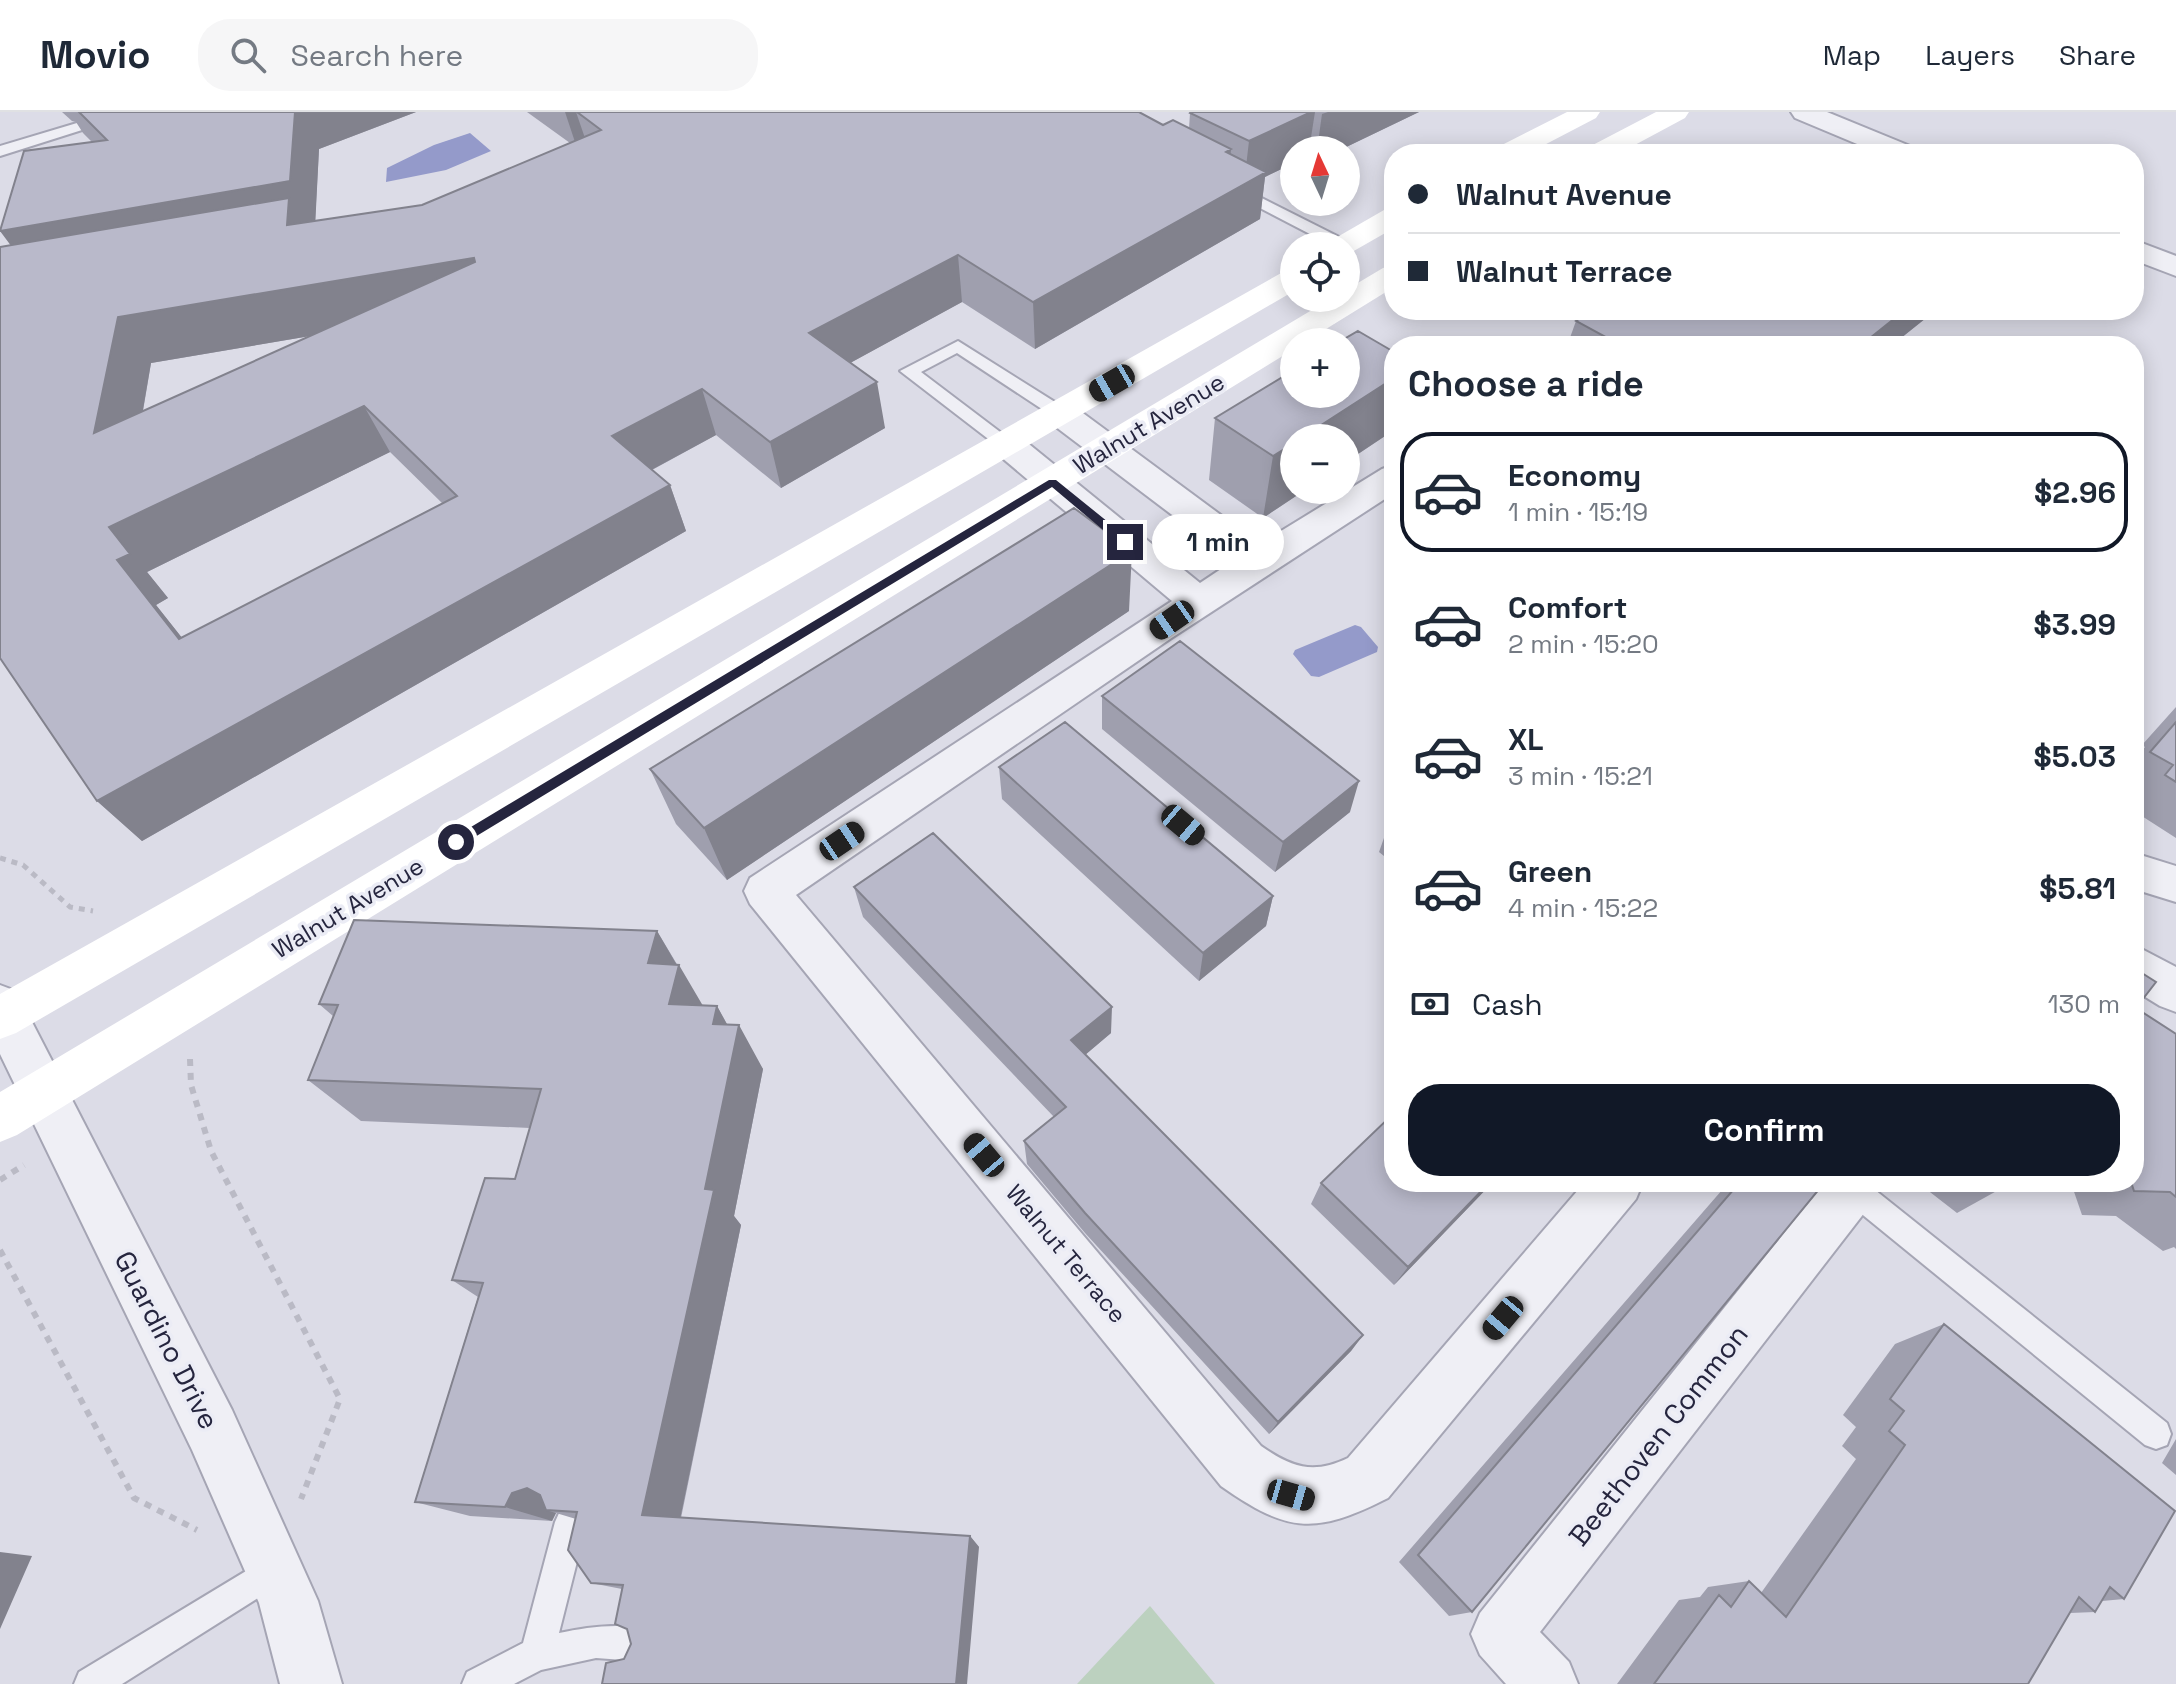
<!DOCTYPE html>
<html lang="en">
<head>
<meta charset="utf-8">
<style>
	body { margin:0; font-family:"Space Grotesk",sans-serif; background:#f6f6f7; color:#1f2937; height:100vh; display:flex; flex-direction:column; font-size:30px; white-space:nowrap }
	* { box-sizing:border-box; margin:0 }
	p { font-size:26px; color:#747a83 }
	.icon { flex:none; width:44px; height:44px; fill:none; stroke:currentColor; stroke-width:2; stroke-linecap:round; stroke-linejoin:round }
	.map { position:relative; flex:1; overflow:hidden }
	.details { position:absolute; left:1384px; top:224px; width:760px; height:856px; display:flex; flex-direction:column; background:#fff; border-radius:32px; box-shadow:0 4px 20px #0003 }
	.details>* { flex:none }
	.hud { position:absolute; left:1384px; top:32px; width:760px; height:176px; border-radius:32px; box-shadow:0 4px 20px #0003; display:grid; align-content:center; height:176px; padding:0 24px; background:#fff }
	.needle { width:52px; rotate:356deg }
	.tools { position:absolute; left:1280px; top:24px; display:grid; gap:16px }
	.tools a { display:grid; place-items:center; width:80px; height:80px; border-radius:50%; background:#fff; box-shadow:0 4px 20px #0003; font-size:40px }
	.end { position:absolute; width:36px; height:36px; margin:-18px; border:10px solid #25253e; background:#fff; box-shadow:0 0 0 4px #fff }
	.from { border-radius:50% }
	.bubble { position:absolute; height:56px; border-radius:28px; background:#fff; box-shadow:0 4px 20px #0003; font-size:26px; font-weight:700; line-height:56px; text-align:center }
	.car { position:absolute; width:24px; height:48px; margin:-24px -12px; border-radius:10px; box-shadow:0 0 6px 2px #0007; background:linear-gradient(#222 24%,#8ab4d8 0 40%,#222 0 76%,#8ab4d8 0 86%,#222 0) }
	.hud b { display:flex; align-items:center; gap:28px; height:76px; font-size:30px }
	.hud b+b { border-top:2px solid #e0e1e3 }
	.hud i { width:20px; height:20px; background:#1f2937 }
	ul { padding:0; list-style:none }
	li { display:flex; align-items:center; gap:24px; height:120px; margin:0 16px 12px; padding:0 8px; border:4px solid transparent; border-radius:32px }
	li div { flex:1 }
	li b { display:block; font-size:30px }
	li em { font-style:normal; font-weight:700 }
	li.active { border-color:#111827 }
	li>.icon { width:72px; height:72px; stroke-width:1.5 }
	h2 { padding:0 24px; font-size:36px; line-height:96px }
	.pay { display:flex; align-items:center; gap:20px; height:88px; padding:0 24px; font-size:30px }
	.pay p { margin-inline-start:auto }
	.button { display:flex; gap:16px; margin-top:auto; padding:16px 24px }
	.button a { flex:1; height:92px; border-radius:32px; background:#111827; color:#fff; font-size:32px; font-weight:700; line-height:92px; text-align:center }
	header { display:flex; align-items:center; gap:48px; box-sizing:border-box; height:112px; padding:0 40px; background:#fff; border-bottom:2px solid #e0e1e3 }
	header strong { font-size:38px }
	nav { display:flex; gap:44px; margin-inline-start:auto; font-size:28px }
	.search { width:560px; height:72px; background:#f6f6f7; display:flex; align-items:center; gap:20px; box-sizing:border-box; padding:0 28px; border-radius:32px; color:#747a83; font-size:30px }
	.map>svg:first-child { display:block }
</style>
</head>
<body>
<header>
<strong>Movio</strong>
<div class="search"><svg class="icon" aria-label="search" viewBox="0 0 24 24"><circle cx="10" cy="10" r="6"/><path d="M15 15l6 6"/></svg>Search here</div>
<nav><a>Map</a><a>Layers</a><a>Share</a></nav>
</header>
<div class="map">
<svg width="2176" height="1572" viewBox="0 0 2176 1572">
	<rect width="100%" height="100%" fill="#dcdce7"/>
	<path fill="#bcd1bf" d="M1150 1494 1215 1572H1077Z"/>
	<path fill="#949aca" d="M470 21 491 39 446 58 386 70 387 56 434 33Z
		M1355 513 1361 515 1378 535 1377 540 1319 565 1311 564 1293 542 1295 538Z"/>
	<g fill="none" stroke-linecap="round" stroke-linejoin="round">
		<defs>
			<path id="lane" d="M77 11 82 12V18L0 44V34Z
				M1234 72 1349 130 1351 133 1346 137V134H1333L1229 80V74Z
				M958 229 1066 297 1069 301 1066 305H1054L957 241 921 260 1016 332 1014 336H1000L900 259Z
				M1841 1070H1865L2167 1311 2171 1322 2167 1333 2156 1337 2145 1333 1842 1086 1838 1077Z
				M571 1394 582 1399 587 1410 559 1521C592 1514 630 1509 663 1522L667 1534 663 1546 651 1550 596 1546 541 1558 514 1572H462L467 1560 523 1531 555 1410 560 1399Z
				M274 1442 285 1447 290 1458 285 1469 122 1572H74L79 1560Z"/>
			<path id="street" d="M1791 0H1827L1915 36 1919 42H1881L1795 6Z
				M2134 128 2176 144V164L2134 148Z
				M1060 290 1072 293 1260 432 1382 357 1394 353V381L1170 527 796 783 1261 1334C1291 1355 1313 1363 1348 1346L1585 1070H1643L1636 1087 1388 1386C1315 1423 1288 1421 1221 1374L750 792 744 779 750 766 1172 489 995 340 990 332 995 324 1007 321 1019 324 1200 471 1233 449 1048 309 1043 301 1048 293Z
				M2134 741 2176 754V790L2134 777Z
				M2134 833 2176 855V900L2160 894 2134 878Z
				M0 873 16 879 232 1298 318 1489 342 1572H280L259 1491 192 1338 0 942Z
				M1825 1070H1882L1875 1087 1540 1520 1569 1550 1578 1572H1506L1480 1543 1471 1522 1480 1501Z"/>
		</defs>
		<use href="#lane" stroke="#a5a5b4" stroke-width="4"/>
		<use href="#street" stroke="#a5a5b4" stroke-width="4"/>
		<path stroke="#babac5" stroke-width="5" stroke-dasharray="6 6" stroke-linecap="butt" d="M0 746 23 753 70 795 93 799"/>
		<path stroke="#babac5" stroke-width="6" stroke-dasharray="7 7" stroke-linecap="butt" d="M190 947 191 973 211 1039 340 1287 301 1387
			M0 1068 24 1053
			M0 1138 134 1386 197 1418"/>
		<use href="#lane" fill="#efeff5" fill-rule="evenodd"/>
		<use href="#street" fill="#efeff5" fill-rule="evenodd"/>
		<path fill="#fff" fill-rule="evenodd" d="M1567 0H1600L1596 6 1527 42H1492L1496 36Z
			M1656 0H1689L1685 6 1618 42H1583L1587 36Z
			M1394 95V116L1352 140 1346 142V134H1327L1332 128 1384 98Z
			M1394 153V175L1305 230H1294V237L17 1023 0 1030V980L1332 186H1346V178L1383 156Z
			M1294 157V179L16 921 0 927V882L1283 160Z"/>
	</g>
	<path fill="#9f9fae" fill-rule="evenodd" d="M62 0H416L319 37 315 109 422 93 570 31 527 0H1139L1163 13 1189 17 1190 1 1191 0H1419L1340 38H1294V51L1265 65 1260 107 1035 237 962 190 850 251 885 316 781 376 716 323 652 358 670 373 686 419 142 729 97 689 11 133 92 30 83 21 76 10 72 9ZM310 224 143 299 151 251ZM390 340 442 391 182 526 156 493 168 486 147 460Z
		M1592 198H1936L1891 234H1567L1576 209Z
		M1394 240V318L1346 350 1294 378H1305L1263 406 1209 368 1215 306Z
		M1394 418V433L1391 431Z
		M1129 499 727 768 676 712 650 657Z
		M1102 584 1350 700 1275 760 1102 617Z
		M2176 595V726L2134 699V649L2145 635 2142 633Z
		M999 655 1273 784 1266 814 1199 869 1002 687Z
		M1394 706V752L1379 740 1390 709Z
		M854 775 1111 921 1085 943 1363 1223 1351 1239 1269 1322 1085 1121 1027 1052 1024 1029 1054 1005 863 805Z
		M657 819 702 894H717L727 912 763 957 734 1104 741 1113 681 1406 970 1424 979 1435 624 1547 631 1532 622 1477 591 1471 576 1407 556 1401 552 1409 470 1404 415 1390 478 1185 452 1168 515 1067 530 1016 361 1009 308 968 333 904 319 892Z
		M2136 896 2176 922V1137L2174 1135 2163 1139 2116 1104 2082 1103 2071 1071 2070 1070H2134Z
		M1493 1070 1394 1173 1311 1092 1321 1071Z
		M1729 1070H1825L1472 1500 1449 1504 1399 1450Z
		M1917 1070H2007L2002 1076 1957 1101Z
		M1944 1212 2124 1487 2102 1489 2095 1500 2070 1501 2028 1572H1617L1679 1488 1700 1485 1708 1475 1749 1469 1761 1481 1856 1347 1842 1334 1856 1315 1843 1303 1895 1232Z
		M2176 1327V1363L2162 1351Z"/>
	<path fill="#82828d" d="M295 0H416L319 37 315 116 35 166 0 119Z
		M565 0H666L601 18 576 0 587 32 577 36Z
		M1311 0H1315L1309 38H1294V51L1265 65 1260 107 1035 237 1033 190 1226 40 1231 37 1227 82 1244 72 1249 29Z
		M1328 0H1419L1340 38H1317L1322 2Z
		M958 143 962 190 819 268 809 221Z
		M474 146 494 193 151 251 131 367 94 321 118 205Z
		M1905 198H1936L1891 234H1860Z
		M1394 266V318L1346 350V326H1301Z
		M877 270 885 316 781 376 770 330Z
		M702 277 716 323 629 370 612 324Z
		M364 294 390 340 147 460 168 486 156 493 217 570 179 527 117 448 109 415Z
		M1294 331V378H1305L1263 406 1273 344Z
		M670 373 686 419 142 729 97 689Z
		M1132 439 1129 499 727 768 704 716Z
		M1359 669 1350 700 1275 760 1283 730Z
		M1273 784 1266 814 1199 869 1203 841Z
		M657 819 678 855 679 853 706 899 669 892 648 851Z
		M717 894 736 929 739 913 763 957 734 1104 741 1113 678 1417 642 1403 705 1077 713 912Z
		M1112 895 1111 921 1072 954 1071 928Z
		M1490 1070H1493L1394 1173 1408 1155Z
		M1363 1223 1351 1239 1269 1322 1278 1310Z
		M527 1376 572 1391 546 1398 556 1401 552 1409 505 1395 512 1381Z
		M970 1424 979 1435 967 1572H956Z
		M0 1440 32 1444 0 1517Z"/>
	<path fill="#b9b9ca" stroke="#82828d" stroke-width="2" fill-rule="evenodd" d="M79 0H295L290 69 0 119 24 39 107 28Z
		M577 0H1139L1163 13 1173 8 1231 37 1226 40 1266 60 1033 190 958 143 809 221 877 270 770 330 702 277 612 324 670 373 97 689 0 546V135L289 86 287 113 422 93 601 18ZM474 146 475 150 94 321 118 205ZM364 294 457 384 179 527 117 448 130 442 109 415Z
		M1191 0H1311L1249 29 1190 1Z
		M1592 198H1905L1860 234H1622L1576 209Z
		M1358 219 1394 240V266L1301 326H1294V331L1273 344 1215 306 1294 258V282H1346V230H1339Z
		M1074 396 1132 439 704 716 650 657Z
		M1180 529 1359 669 1283 730 1102 584Z
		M1065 610 1273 784 1203 841 999 655Z
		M2176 610V670L2165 663 2173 653 2150 640Z
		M933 721 1112 895 1071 928 1363 1223 1278 1310 1085 1101 1024 1029 1066 995 854 775Z
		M354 808 657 819 648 851 679 853 669 892 717 894 713 912 739 913 705 1077 714 1078 642 1403 970 1424 956 1572H602L606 1551 624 1547 631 1532 627 1517 615 1512 623 1473 591 1471 568 1438 577 1400 546 1398 540 1383 527 1376 512 1381 505 1395 415 1390 483 1171 452 1168 485 1066 515 1067 541 977 308 968 338 893 319 892Z
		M2134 856 2156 870 2136 896 2176 922V1085L2170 1080 2134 1079 2131 1070H2134Z
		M1394 1001V1070H1490L1408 1155 1321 1071Z
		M1740 1070H1825L1472 1500 1418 1443Z
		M1993 1070H2007L2002 1076Z
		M1944 1212 2175 1399 2124 1487 2110 1475 2095 1500 2079 1485 2028 1572H1654L1719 1483 1731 1495 1749 1469 1786 1505 1905 1333 1889 1319 1904 1299 1890 1287Z"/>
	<path fill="#25253e" d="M1049 368H1056L1129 427V433H1121L1052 375 460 734H451V727Z"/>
	<g text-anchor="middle" stroke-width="7" stroke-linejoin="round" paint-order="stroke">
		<g font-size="24" fill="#25253e" stroke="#ebecf5">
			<text transform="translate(1149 312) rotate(-31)" y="8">Walnut Avenue</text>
			<text transform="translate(348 796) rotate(-31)" y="8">Walnut Avenue</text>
			<text transform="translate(1066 1142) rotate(50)" y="8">Walnut Terrace</text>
		</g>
		<g font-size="28" fill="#25253e" stroke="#ebecf5">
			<text transform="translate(167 1228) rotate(63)" y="10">Guardino Drive</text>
			<text transform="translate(1658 1323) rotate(-52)" y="10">Beethoven Common</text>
		</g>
	</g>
</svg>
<div class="tools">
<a><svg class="needle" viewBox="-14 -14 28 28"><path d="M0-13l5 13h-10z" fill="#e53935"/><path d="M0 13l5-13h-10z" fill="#747a83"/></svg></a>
<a><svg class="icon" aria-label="locate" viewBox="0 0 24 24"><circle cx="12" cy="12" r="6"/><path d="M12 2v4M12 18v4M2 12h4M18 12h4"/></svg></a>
<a>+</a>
<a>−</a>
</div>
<i class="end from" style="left:456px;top:730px"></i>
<i class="end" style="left:1125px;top:430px"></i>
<div class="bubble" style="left:1152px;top:402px;width:132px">1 min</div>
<i class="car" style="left:1112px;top:271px;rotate:240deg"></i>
<i class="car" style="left:1172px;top:508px;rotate:235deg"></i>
<i class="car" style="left:1183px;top:713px;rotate:130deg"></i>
<i class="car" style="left:842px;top:729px;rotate:56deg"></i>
<i class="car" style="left:984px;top:1043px;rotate:320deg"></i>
<i class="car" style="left:1503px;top:1206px;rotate:220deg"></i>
<i class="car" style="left:1291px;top:1383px;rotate:106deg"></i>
<div class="hud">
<b><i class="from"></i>Walnut Avenue</b>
<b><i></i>Walnut Terrace</b>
</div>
<section class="details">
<h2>Choose a ride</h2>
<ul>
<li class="active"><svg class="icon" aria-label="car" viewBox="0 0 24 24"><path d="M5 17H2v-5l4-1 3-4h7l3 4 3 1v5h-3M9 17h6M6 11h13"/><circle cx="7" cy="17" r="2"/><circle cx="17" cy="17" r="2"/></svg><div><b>Economy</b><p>1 min · 15:19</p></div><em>$2.96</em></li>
<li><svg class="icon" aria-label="car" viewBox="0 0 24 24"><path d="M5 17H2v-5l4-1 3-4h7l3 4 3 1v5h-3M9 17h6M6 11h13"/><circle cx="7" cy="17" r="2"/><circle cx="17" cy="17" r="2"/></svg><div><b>Comfort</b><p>2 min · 15:20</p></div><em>$3.99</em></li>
<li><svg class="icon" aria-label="car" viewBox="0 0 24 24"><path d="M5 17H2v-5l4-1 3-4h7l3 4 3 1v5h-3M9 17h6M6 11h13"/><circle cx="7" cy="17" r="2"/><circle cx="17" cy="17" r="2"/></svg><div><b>XL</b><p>3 min · 15:21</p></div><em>$5.03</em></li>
<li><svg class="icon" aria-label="car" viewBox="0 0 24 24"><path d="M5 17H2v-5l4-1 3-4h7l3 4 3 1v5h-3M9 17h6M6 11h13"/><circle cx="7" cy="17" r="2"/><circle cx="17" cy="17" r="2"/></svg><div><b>Green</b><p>4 min · 15:22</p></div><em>$5.81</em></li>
</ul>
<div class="pay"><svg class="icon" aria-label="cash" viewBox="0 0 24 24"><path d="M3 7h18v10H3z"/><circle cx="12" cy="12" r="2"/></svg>Cash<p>130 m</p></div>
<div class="button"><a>Confirm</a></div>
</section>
</div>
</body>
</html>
